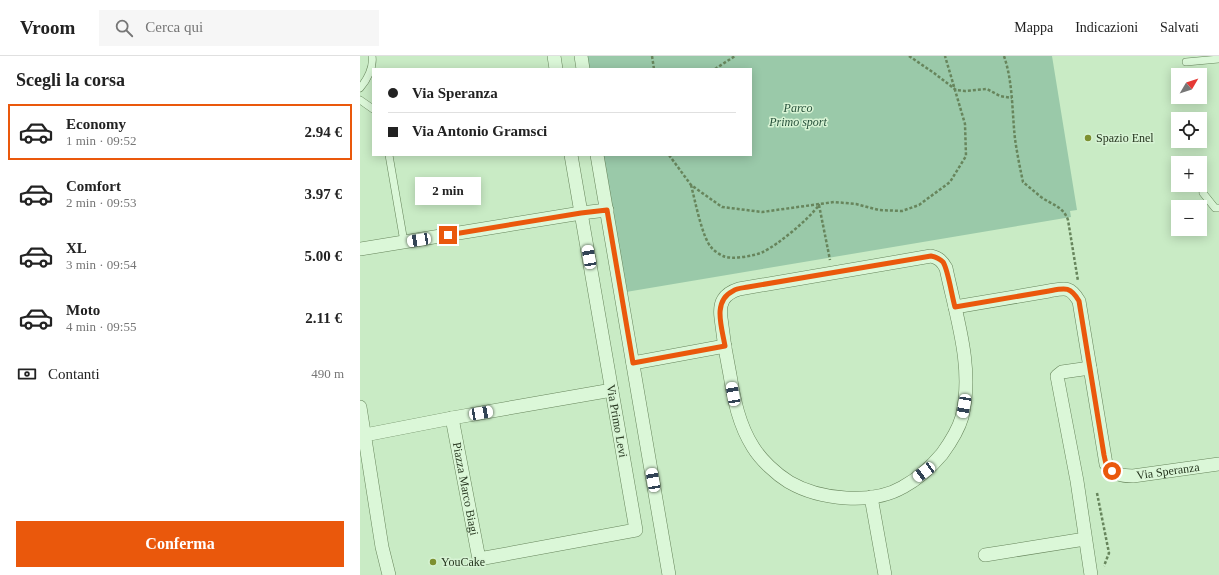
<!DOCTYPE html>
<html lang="it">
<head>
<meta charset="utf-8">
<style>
	body { margin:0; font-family:Georgia,serif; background:#f6f6f6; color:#222; height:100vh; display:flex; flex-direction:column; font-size:15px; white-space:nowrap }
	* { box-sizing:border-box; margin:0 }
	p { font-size:13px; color:#767676 }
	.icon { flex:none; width:22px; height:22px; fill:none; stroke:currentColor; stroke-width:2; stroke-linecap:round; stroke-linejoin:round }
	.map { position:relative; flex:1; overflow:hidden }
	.drawer { display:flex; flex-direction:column; background:#fff; width:360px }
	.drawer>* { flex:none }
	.top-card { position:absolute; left:12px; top:12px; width:380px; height:88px; border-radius:0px; box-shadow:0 2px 10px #0003; display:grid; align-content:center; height:88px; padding:0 16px; background:#fff }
	.needle { width:26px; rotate:51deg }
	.buttons { position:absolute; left:811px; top:12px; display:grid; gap:8px }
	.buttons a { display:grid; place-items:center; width:36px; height:36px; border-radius:0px; background:#fff; box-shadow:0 2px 10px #0003; font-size:20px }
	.end { position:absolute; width:18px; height:18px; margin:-9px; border:5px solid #ea580c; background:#fff; box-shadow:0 0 0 2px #fff }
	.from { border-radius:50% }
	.bubble { position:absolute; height:28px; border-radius:0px; background:#fff; box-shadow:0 2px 10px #0003; font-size:13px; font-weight:800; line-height:28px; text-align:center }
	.car { position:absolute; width:12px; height:24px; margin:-12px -6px; border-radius:5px; box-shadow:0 0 3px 1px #0007; background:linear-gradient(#fff 24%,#345 0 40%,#fff 0 76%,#345 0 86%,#fff 0) }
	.top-card b { display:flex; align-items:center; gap:14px; height:38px; font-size:15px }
	.top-card b+b { border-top:1px solid #e0e0e0 }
	.top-card i { width:10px; height:10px; background:#222 }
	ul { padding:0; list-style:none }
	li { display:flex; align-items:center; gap:12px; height:56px; margin:0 8px 6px; padding:0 8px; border:2px solid transparent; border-radius:0px }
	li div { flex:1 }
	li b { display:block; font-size:15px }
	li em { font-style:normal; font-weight:800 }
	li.selected { border-color:#ea580c }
	li>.icon { width:36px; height:36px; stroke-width:1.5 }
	h2 { padding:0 16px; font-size:18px; line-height:48px }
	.pay { display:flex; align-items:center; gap:10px; height:44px; padding:0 16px; font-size:15px }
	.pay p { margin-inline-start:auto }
	.cta { display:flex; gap:8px; margin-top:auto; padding:8px 16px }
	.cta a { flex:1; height:46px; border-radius:0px; background:#ea580c; color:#fff; font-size:16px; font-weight:800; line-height:46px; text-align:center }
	header { display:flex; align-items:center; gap:24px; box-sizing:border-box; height:56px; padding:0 20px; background:#fff; border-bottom:1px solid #e0e0e0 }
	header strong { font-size:19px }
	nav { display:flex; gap:22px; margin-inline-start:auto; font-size:14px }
	.search { width:280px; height:36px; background:#f6f6f6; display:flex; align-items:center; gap:10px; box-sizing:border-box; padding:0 14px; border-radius:0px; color:#767676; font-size:15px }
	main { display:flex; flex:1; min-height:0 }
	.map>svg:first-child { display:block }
</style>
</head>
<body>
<header>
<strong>Vroom</strong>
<div class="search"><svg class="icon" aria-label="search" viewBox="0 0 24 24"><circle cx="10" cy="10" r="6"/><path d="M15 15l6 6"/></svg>Cerca qui</div>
<nav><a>Mappa</a><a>Indicazioni</a><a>Salvati</a></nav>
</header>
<main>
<section class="drawer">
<h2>Scegli la corsa</h2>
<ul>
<li class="selected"><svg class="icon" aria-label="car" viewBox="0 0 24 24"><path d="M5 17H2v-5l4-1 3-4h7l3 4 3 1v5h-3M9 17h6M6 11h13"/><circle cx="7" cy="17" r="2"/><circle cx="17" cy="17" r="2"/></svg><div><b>Economy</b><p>1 min · 09:52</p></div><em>2.94 €</em></li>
<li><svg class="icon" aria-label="car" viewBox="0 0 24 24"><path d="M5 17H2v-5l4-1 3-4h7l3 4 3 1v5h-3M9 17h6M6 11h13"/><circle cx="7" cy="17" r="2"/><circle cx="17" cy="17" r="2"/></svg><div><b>Comfort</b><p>2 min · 09:53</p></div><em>3.97 €</em></li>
<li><svg class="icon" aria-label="car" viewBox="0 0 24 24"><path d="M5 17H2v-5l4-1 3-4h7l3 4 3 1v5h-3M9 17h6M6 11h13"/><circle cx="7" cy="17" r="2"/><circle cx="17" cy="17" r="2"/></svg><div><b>XL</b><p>3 min · 09:54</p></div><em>5.00 €</em></li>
<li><svg class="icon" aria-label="car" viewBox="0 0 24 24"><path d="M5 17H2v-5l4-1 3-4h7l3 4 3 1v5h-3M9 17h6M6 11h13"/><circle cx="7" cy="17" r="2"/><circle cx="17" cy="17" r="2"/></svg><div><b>Moto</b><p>4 min · 09:55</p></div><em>2.11 €</em></li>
</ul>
<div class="pay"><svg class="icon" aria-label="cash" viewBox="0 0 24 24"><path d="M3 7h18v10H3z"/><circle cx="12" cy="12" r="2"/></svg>Contanti<p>490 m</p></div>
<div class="cta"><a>Conferma</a></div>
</section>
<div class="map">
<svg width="859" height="519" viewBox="0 0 859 519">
	<rect width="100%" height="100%" fill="#c9ebc5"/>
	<path fill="#9ac9a9" d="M219 0H692L717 154 710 155 711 161 260 237 235 99H391V13H221Z"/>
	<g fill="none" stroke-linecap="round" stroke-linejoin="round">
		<defs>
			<path id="service" d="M826 6 859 3
				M0 32C7 24 14 11 12 0
				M0 44 13 53
				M29 99 44 186
				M843 137 855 152H859"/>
			<g id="minor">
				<path d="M194 0 196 13"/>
				<path d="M221 0 223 13"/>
				<path d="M237 99 309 519"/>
				<path d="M0 193 221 157 247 154"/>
				<path d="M571 200C579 202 582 205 586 212 596 260 614 311 602 361 598 375 590 387 582 398 571 411 558 423 543 431 512 449 460 444 429 426 416 418 401 404 393 391 379 369 374 344 370 319 366 300 363 281 361 262 359 247 363 238 379 233Z"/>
				<path id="s1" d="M595 251 689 235C705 232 710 230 719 245L746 408C755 418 760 420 773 420L859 408"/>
				<path d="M273 307 365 290"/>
				<path d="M730 312 702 316 697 320 717 425 731 519"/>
				<path d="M0 351 22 491 29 519"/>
				<path id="s2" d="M92 362 119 503 276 474 211 99"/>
				<path d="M5 379 92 362 252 334"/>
				<path d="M511 441 525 519"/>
				<path d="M625 499 725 483"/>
			</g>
		</defs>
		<use href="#service" stroke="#67855c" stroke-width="8"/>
		<use href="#minor" stroke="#67855c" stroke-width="14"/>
		<path stroke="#67855c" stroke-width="2.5" stroke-dasharray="3 2" stroke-linecap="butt" d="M292 0 294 13
			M549 0 574 17 596 34 605 35 627 33 640 40 652 42
			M644 0C653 26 652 56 655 83 657 97 660 112 663 126 669 131 675 136 681 141 692 149 703 150 708 164L718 225
			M355 13 375 0
			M309 99 331 129 362 151 402 156 474 146 496 148 519 154 542 155 559 149 590 126 606 100 605 68 585 0
			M331 129C335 144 342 181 351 191 353 194 360 199 363 200 372 204 394 200 403 196 419 188 449 163 459 149L470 204
			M737 437 749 497 744 510"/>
		<use href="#service" stroke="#dbf7d8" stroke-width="7"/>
		<use href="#minor" stroke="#dbf7d8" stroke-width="13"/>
	</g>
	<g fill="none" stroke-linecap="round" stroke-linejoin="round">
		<path stroke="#ea580c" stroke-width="5" d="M88 179 221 157 247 154 273 307 365 290C362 272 352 245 373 235 377 232 383 232 388 231L571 200C576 201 580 203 583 206 588 213 592 241 595 251L689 235C705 232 710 230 719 245L744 399 746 408 752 415"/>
	</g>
	<g fill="#7d9030" stroke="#d7f3d4" stroke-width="1.5">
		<circle cx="728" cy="82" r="4"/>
		<circle cx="73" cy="506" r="4"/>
	</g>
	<g text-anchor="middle" stroke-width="3" stroke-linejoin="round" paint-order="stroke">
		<g font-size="12" font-style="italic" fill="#27513b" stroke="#d7f3d4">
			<text x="438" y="56">Parco<tspan x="438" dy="14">Primo sport</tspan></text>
		</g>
		<g font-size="12" fill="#26361f" stroke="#d7f3d4" text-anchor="start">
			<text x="736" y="86">Spazio Enel</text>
			<text x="81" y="510">YouCake</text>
		</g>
		<g font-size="12" fill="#26361f" stroke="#d7f3d4">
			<text transform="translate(257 365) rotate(80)" y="4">Via Primo Levi</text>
			<text dy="4" stroke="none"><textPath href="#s1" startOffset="362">Via Speranza</textPath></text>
			<text dy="4" stroke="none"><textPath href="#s2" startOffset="72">Piazza Marco Biagi</textPath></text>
		</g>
	</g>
</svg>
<div class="buttons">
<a><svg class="needle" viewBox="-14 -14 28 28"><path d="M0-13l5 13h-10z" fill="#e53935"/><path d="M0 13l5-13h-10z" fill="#767676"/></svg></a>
<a><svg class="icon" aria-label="locate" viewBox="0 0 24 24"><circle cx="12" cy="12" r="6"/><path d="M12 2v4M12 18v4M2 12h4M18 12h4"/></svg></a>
<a>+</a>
<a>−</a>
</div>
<i class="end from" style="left:752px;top:415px"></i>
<i class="end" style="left:88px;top:179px"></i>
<div class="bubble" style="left:55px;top:121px;width:66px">2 min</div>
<i class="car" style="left:59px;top:184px;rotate:261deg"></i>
<i class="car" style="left:229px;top:201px;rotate:350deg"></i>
<i class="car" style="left:373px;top:338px;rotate:350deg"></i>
<i class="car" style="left:604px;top:350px;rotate:190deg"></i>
<i class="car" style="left:121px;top:357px;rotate:80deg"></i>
<i class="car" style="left:564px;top:416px;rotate:234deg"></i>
<i class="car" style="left:293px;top:424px;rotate:350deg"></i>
<div class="top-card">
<b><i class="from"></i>Via Speranza</b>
<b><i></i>Via Antonio Gramsci</b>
</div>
</div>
</main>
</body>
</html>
